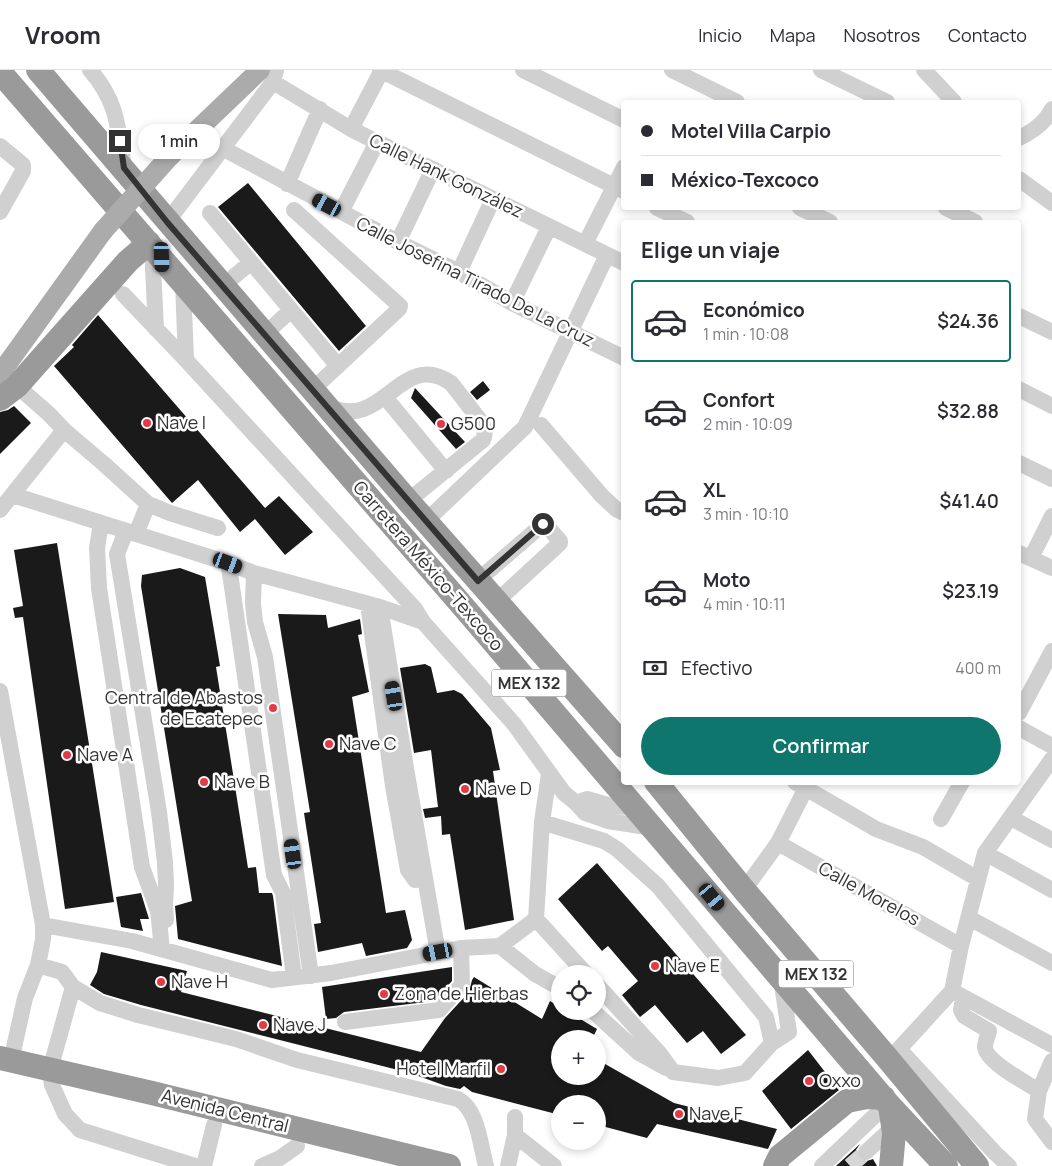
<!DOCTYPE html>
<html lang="es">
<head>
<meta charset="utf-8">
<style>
	body { margin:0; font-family:Manrope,sans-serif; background:#f2f2f3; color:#2b2b33; height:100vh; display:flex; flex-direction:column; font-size:19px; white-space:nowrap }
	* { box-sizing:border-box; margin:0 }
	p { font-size:16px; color:#7c7c81 }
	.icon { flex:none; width:28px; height:28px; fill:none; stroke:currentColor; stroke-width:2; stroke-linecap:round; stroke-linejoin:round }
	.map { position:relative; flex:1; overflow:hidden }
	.details { position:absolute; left:621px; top:150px; width:400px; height:565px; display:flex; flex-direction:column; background:#fff; border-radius:5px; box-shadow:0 2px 8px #0003 }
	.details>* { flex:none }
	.top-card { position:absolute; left:621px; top:30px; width:400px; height:110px; border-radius:5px; box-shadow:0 2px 8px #0003; display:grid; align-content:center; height:110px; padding:0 20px; background:#fff }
	.controls { position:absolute; left:551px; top:895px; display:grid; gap:10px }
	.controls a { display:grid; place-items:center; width:55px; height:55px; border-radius:50%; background:#fff; box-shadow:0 2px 8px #0003; font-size:25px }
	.end { position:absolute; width:22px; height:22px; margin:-11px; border:6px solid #333; background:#fff; box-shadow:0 0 0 2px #fff }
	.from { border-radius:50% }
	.bubble { position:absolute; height:35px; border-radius:18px; background:#fff; box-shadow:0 2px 8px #0003; font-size:16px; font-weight:600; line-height:35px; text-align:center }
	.car { position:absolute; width:15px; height:30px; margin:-15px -8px; border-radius:6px; box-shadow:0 0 4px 1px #0007; background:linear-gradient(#222 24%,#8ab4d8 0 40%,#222 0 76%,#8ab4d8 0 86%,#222 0) }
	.top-card b { display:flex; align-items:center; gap:18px; height:48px; font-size:19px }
	.top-card b+b { border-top:1px solid #e1e1e2 }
	.top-card i { width:12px; height:12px; background:#2b2b33 }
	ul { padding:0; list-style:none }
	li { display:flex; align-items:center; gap:15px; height:82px; margin:0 10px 8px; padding:0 10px; border:2px solid transparent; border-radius:5px }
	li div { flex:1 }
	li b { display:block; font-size:19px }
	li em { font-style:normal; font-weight:600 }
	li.on { border-color:#0f766e }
	li>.icon { width:45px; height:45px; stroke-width:1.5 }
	h2 { padding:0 20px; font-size:22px; line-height:60px }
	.pay { display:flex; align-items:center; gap:12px; height:55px; padding:0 20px; font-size:19px }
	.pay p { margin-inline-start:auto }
	.action { display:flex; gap:10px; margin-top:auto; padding:10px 20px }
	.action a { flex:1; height:58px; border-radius:30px; background:#0f766e; color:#fff; font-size:20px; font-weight:600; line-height:58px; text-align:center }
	header { display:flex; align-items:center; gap:30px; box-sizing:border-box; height:70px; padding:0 25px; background:#fff; border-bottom:1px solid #e1e1e2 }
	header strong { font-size:24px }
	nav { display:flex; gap:28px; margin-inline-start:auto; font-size:18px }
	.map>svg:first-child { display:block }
</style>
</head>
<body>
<header>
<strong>Vroom</strong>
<nav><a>Inicio</a><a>Mapa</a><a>Nosotros</a><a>Contacto</a></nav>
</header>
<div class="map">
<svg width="1052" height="1096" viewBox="0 0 1052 1096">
	<rect width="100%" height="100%" fill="#fff"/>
	<path fill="#1a1a1a" d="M248 113 366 256 339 281 218 137Z
		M98 245 265 438 279 426 313 462 285 485 255 449 240 462 198 410 172 433 54 296 74 277 72 275Z
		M483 311 490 320 477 330 470 322Z
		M415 318 465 372 456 379 411 328Z
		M14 336 31 353 0 384V342L8 340Z
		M57 473 114 832 65 839 23 547 15 548 13 538 23 536 14 480Z
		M180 498 205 507 220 596 216 597 248 798 256 797 259 823H272L273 826 282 896 178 869 175 836 192 831 141 516 142 505Z
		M278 544 326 545 328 558 360 549 362 564 358 565 369 622 352 627 386 843 405 840 412 870 407 878 366 886 362 873 318 882 314 854 321 853 304 743 310 742Z
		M425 594 431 597 437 623 454 620 462 624 491 658 500 700 493 701 514 850 465 860 450 764 442 765 441 746 425 748 423 739 438 737 431 680 414 683 400 598Z
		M597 793 746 965 721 984 703 961 687 973 655 935 640 947 622 925 638 911 608 876 602 881 558 829Z
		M141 823 149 849H140L143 861 121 857 116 827Z
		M101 882 187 901 181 922 421 982 445 948 469 922 472 910 474 907 542 949 550 931 560 937V941H567L597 959 592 969H560V1006H598V990L674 1033 777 1059 768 1079 657 1054 647 1068 598 1055V1034H560V1045L472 1022 464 1016 460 1019 446 1016 410 1003 141 935 104 924 90 915 97 902Z
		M452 897V911L434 931 344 942 336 948 326 949 322 917Z
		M808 980 839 1020 791 1059 762 1021Z
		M860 1074 856 1080 858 1088 864 1092 873 1089 877 1096H836Z"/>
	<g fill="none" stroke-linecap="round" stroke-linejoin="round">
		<path stroke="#d6d6d6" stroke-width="16" stroke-dasharray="16 8" stroke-linecap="butt" d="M850 1096 866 1082"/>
		<path stroke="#d0d0d0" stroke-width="16" d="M90 0C118 32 118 58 124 98
			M380 0 624 121
			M523 0 624 50
			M672 0 737 32
			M821 0 887 32
			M924 0 954 32
			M273 12 351 59 377 72 624 193
			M351 59 382 0
			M1019 68C1032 62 1045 53 1052 39
			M0 76 23 95V101L0 142
			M222 78 398 172 459 202 512 233 624 288
			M1019 109 1052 133
			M287 114 320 39
			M657 138 687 152
			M800 138 830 152
			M946 138 975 152
			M294 140 400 236 399 239 312 320
			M341 142 377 72
			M210 143 338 296
			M167 152 273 12 276 0
			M398 172 433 99
			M585 174 624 97
			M154 179 153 197 156 259
			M459 202 493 129
			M183 213 186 290
			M223 216 251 192
			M123 224 186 290 415 539 423 552 514 654 564 723 576 733 585 743 608 751 653 758
			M512 233 549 157
			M1019 246 1052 262
			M264 265 291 240
			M1019 319 1052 336
			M385 327 446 401
			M326 335C384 365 399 278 451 313L482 353C485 359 486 364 483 370L408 431
			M541 355 602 426 616 439 624 443
			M64 360 104 394 148 434 170 443 218 458
			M1019 393 1052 409
			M13 425 228 493 254 503 380 537 423 552
			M0 440 64 360 50 345 17 316
			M426 451 525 357 607 185
			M101 453 97 478 99 518 142 797 158 841 162 879
			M126 461 117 484 159 742 165 792 166 815 165 836 166 850
			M136 464 148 434
			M1019 483 1052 498
			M1031 488 1052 446
			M228 493 231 510 274 805 283 823 294 907
			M254 503 253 533 255 552 265 587 311 906
			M477 511 543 454H545L560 471V473L496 532
			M368 534 393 716 408 800 415 810 425 809
			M380 537 406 698 438 883
			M0 621 43 855V869L38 895 25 928 11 991
			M1019 643 1052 581
			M1019 658 1052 676
			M549 704 542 752 536 849 586 904
			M795 712 876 759 923 777 978 809
			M576 733 587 729 608 735 636 738
			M1011 748 1052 770
			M941 749 962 712
			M542 752 604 771 617 779 658 816 766 947 772 973 745 1003 718 1008 673 1002 660 984 598 916
			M778 773 961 876
			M985 783 1052 820
			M744 820 778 773 806 718
			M969 848 1052 893
			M43 855 132 871 272 910 331 903 461 878 500 876 536 849
			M500 876 535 904 560 918
			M38 895 62 902 73 917 100 933 138 945 236 969 297 990 458 1029C478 1040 480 1074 486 1096
			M73 917 50 1000 52 1015 65 1044 80 1060 195 1096
			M956 923 1052 975
			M963 927 961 940 964 946 989 961C988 966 985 972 985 977 986 992 1027 1013 1039 1021
			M593 941 639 983 666 998
			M345 952 439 940 462 915 461 878
			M772 973 789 962 781 908
			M899 979 995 1083 1009 1096
			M889 990 952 921 961 876 985 783 1052 689
			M1052 991 1039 1021 1035 1049 1052 1072
			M515 1065 554 1096
			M866 1082 893 1057
			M204 1096 214 1055
			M262 1096 280 1088 297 1076
			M508 1096 515 1065V1047
			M822 1096 888 1033"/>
		<path stroke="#ababab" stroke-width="20" d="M170 86 260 0
			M0 304 103 161"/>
		<path stroke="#9a9a9a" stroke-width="24" d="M38 0 408 431 624 676
			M0 2 467 541 890 1036 946 1096
			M0 329 17 316 128 191 149 173
			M656 712 744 820 889 990 977 1096
			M0 988 152 1023 449 1096
			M890 1036 894 1063 891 1096
			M775 1096 780 1086 785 1082 847 1031 867 1027 884 1028"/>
		<path stroke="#ababab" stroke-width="20" d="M103 161 170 86"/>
	</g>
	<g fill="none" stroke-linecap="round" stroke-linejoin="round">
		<path stroke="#333" stroke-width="6" d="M120 71 124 98 167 152 478 511 543 454"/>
	</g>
	<g fill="#e63946" stroke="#fff" stroke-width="2">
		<circle cx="147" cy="353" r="5"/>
		<circle cx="441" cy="354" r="5"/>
		<circle cx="273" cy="638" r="5"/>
		<circle cx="329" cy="674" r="5"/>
		<circle cx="67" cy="685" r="5"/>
		<circle cx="204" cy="712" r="5"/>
		<circle cx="465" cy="719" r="5"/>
		<circle cx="655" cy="896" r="5"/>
		<circle cx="161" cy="912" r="5"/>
		<circle cx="384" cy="924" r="5"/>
		<circle cx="263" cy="955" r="5"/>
		<circle cx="501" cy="999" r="5"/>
		<circle cx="809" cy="1011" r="5"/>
		<circle cx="679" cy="1044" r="5"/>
	</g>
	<g text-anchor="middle" stroke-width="5" stroke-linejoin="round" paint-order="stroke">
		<g fill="#fff" stroke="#707070" stroke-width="1">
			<rect x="491.5" y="599.5" width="75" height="27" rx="4"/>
			<rect x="778.5" y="890.5" width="75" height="27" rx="4"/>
		</g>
		<g font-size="16" font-weight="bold" fill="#333">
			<text x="529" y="619">MEX 132</text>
			<text x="816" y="910">MEX 132</text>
		</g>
		<g font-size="18" fill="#333" stroke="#fff">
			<text transform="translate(446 106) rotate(26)" y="6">Calle Hank González</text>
			<text transform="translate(475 212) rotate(27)" y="6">Calle Josefina Tirado De La Cruz</text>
			<text transform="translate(428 496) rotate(49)" y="6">Carretera México-Texcoco</text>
			<text transform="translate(869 824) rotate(29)" y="6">Calle Morelos</text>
			<text transform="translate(225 1041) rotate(14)" y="6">Avenida Central</text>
		</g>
		<g font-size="18" fill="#333" stroke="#fff" text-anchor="start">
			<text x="157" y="359">Nave I</text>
			<text x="451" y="360">G500</text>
			<text x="263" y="634" text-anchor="end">Central de Abastos<tspan x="263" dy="21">de Ecatepec</tspan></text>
			<text x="339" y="680">Nave C</text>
			<text x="77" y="691">Nave A</text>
			<text x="214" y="718">Nave B</text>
			<text x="475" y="725">Nave D</text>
			<text x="665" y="902">Nave E</text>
			<text x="171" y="918">Nave H</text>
			<text x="394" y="930">Zona de Hierbas</text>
			<text x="273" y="961">Nave J</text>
			<text x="491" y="1005" text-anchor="end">Hotel Marfil</text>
			<text x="819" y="1017">Oxxo</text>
			<text x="689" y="1050">Nave F</text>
		</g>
	</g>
</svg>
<div class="controls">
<a><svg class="icon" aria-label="locate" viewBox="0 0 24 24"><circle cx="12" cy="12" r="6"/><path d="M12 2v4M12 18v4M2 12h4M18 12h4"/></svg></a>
<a>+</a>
<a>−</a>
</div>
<i class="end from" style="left:543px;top:454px"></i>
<i class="end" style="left:120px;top:71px"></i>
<div class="bubble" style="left:138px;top:54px;width:82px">1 min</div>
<i class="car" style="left:327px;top:135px;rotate:298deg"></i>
<i class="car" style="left:162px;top:187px;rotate:178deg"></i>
<i class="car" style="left:228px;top:493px;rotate:111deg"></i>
<i class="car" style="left:394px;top:626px;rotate:351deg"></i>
<i class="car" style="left:293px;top:784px;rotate:352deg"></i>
<i class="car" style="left:712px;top:827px;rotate:140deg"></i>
<i class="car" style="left:438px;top:882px;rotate:259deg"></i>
<div class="top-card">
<b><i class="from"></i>Motel Villa Carpio</b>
<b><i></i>México-Texcoco</b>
</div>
<section class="details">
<h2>Elige un viaje</h2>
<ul>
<li class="on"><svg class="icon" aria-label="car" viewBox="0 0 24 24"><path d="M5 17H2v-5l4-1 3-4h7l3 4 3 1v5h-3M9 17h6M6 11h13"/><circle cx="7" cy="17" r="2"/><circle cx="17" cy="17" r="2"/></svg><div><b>Económico</b><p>1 min · 10:08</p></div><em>$24.36</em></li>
<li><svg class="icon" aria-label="car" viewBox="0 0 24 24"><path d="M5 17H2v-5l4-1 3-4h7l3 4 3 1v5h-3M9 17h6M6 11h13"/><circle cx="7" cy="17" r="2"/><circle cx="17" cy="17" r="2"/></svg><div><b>Confort</b><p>2 min · 10:09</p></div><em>$32.88</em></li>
<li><svg class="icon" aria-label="car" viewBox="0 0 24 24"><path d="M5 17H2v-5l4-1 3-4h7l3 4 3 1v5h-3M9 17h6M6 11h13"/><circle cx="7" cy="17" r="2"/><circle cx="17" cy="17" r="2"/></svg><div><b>XL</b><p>3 min · 10:10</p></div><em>$41.40</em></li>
<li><svg class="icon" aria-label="car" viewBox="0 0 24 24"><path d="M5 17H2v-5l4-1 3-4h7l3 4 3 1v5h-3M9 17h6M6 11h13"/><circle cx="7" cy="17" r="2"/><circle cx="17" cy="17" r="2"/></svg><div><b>Moto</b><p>4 min · 10:11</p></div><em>$23.19</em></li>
</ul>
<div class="pay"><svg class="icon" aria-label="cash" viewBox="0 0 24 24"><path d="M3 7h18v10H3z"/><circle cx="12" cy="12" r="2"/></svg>Efectivo<p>400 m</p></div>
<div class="action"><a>Confirmar</a></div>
</section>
</div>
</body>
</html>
